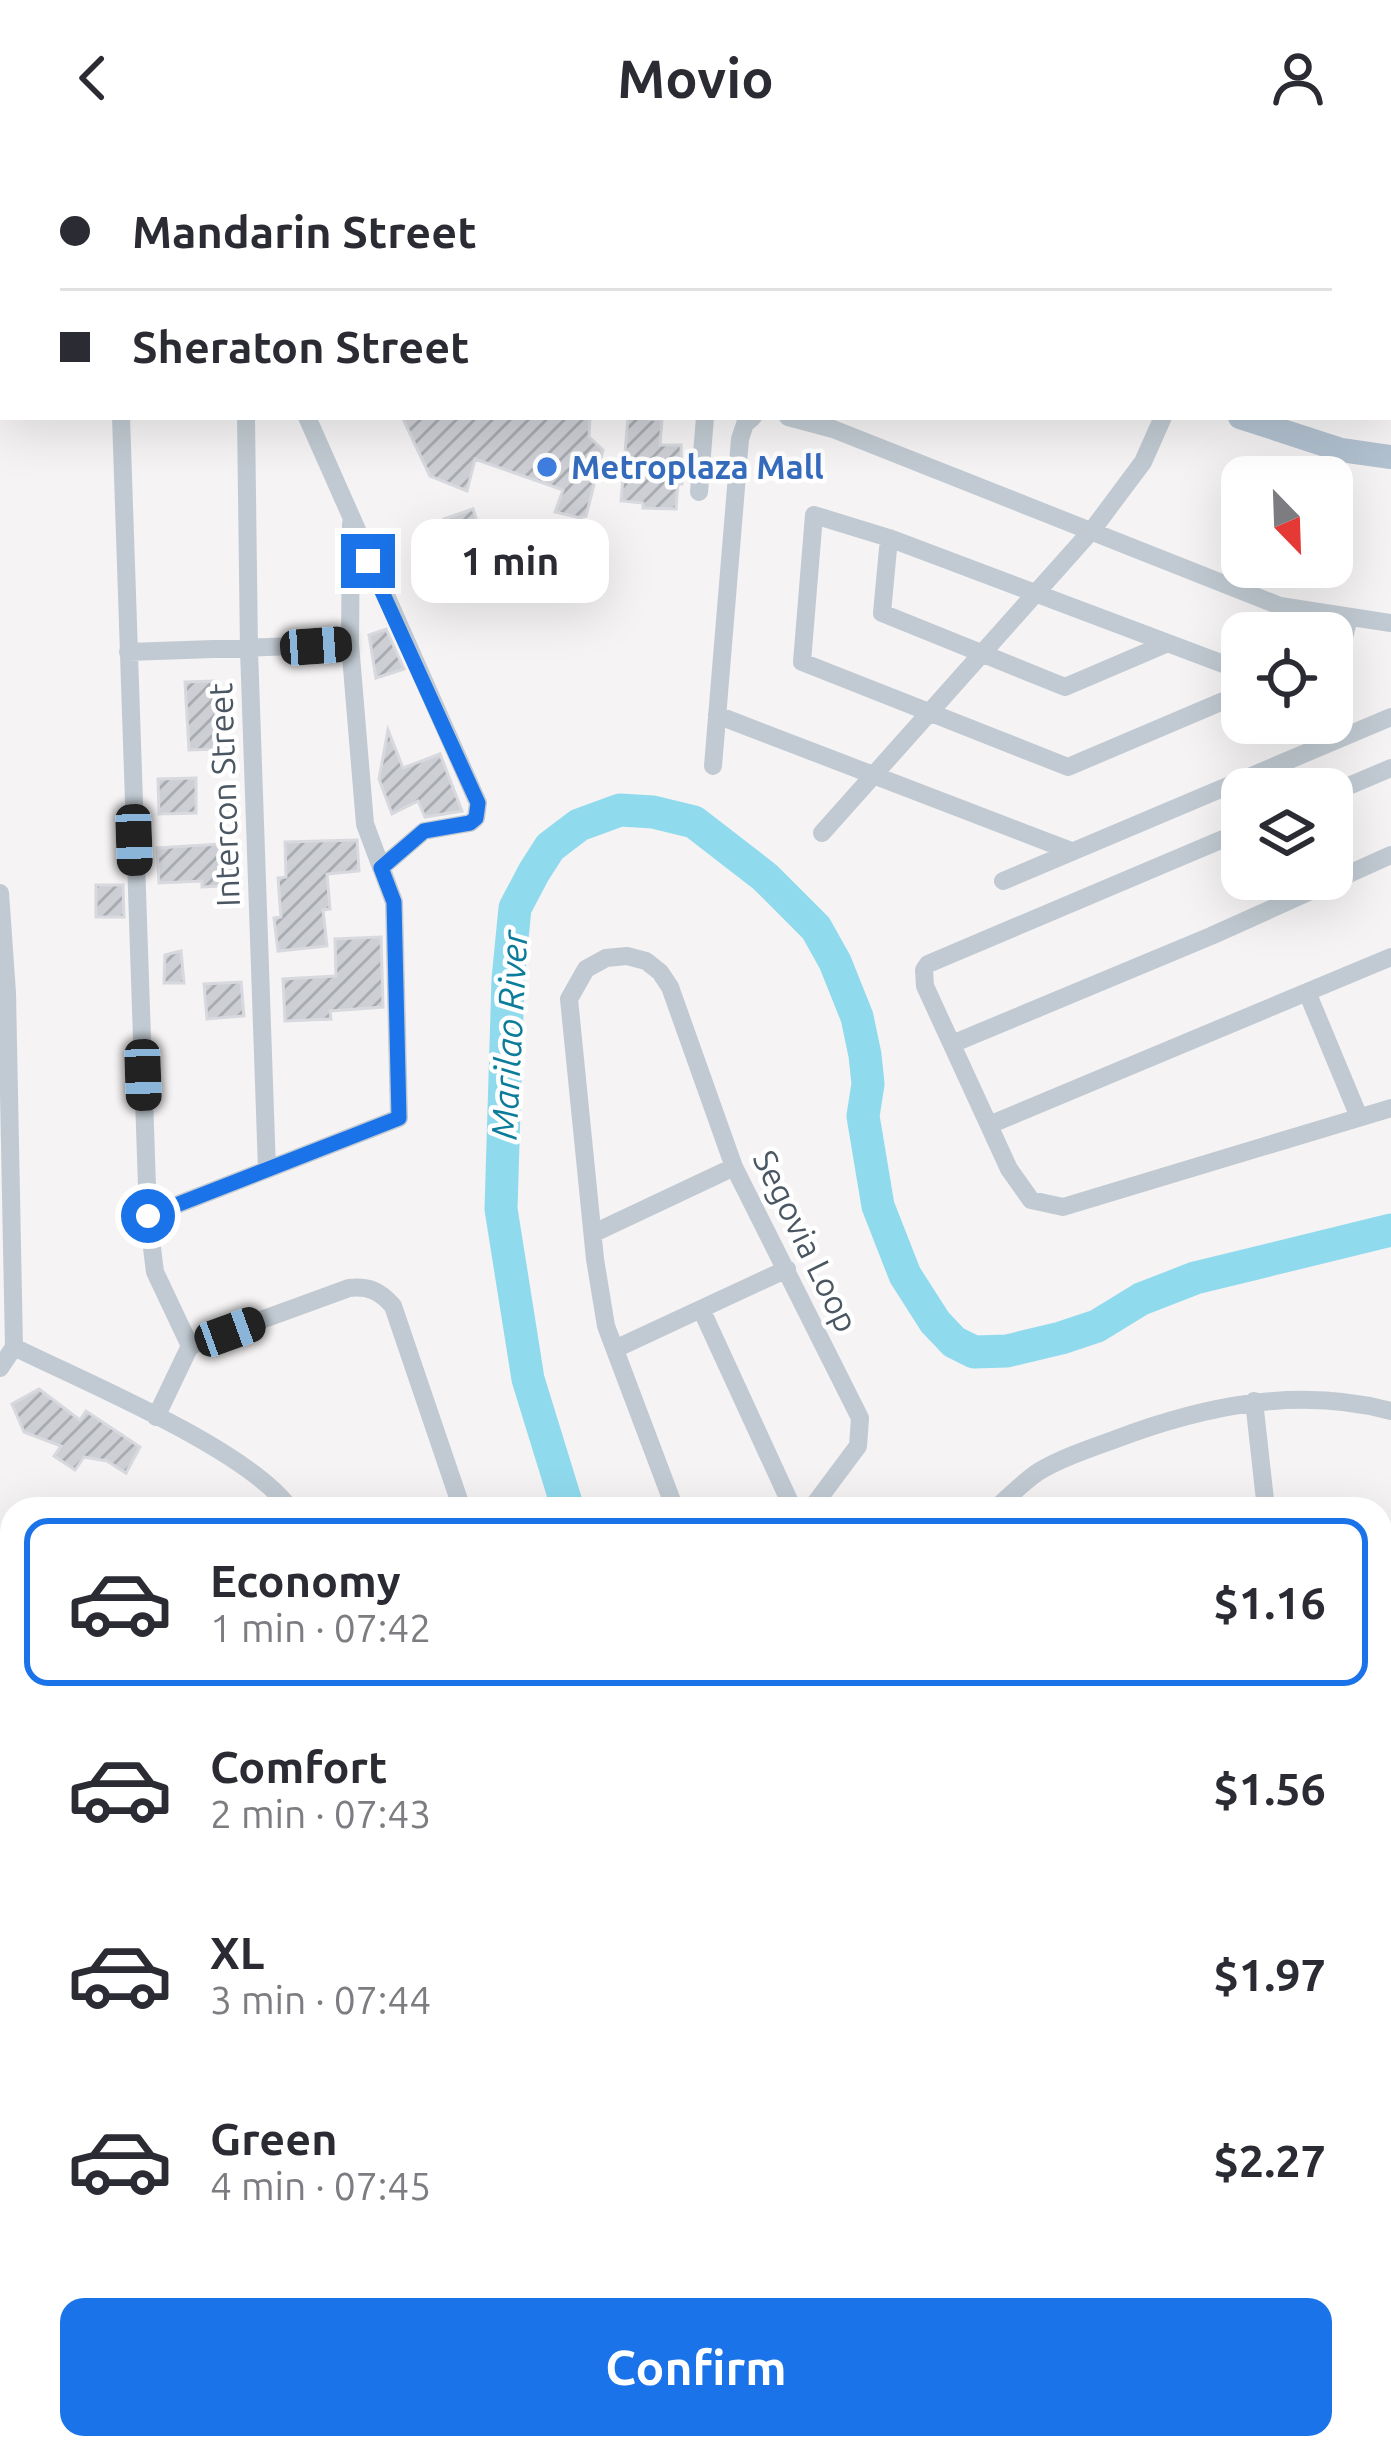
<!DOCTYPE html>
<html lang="en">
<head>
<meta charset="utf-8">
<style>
	body { margin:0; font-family:Ubuntu,sans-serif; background:#f2f2f3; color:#2b2b33; height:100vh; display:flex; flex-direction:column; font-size:45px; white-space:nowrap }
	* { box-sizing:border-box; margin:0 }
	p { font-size:39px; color:#7c7c81 }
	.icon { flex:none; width:66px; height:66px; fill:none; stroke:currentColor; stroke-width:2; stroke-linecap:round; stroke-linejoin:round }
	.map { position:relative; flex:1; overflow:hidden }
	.side { position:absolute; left:0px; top:1341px; width:1392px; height:963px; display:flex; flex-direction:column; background:#fff; border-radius:36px 36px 0 0; box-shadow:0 12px 48px #0002 }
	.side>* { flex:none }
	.hud { position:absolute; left:0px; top:0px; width:1392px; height:264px; box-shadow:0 12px 48px #0002; display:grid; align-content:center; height:264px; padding:0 60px; background:#fff }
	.needle { width:78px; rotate:157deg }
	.tools { position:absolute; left:1221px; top:300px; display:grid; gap:24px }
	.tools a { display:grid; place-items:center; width:132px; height:132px; border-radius:24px; background:#fff; box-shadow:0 12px 48px #0002; font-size:60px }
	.end { position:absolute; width:54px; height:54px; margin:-27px; border:15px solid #1a73e8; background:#fff; box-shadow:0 0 0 6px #fff }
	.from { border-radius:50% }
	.bubble { position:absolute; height:84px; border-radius:24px; background:#fff; box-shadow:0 12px 48px #0002; font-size:39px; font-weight:600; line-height:84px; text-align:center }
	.car { position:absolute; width:36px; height:72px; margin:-36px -18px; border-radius:15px; box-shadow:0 0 9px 3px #0007; background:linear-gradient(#222 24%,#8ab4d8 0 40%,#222 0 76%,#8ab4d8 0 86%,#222 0) }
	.hud b { display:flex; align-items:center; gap:42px; height:114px; font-size:45px }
	.hud b+b { border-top:3px solid #e1e1e2 }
	.hud i { width:30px; height:30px; background:#2b2b33 }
	ul { padding:21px 0 0; list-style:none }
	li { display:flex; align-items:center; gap:36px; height:168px; margin:0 24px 18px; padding:0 36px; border:6px solid transparent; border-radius:24px }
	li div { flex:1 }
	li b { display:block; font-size:45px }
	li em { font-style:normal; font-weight:600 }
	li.active { border-color:#1a73e8 }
	li>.icon { width:108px; height:108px; stroke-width:1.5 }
	.action { display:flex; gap:24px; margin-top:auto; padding:24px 60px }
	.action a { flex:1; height:138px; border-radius:24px; background:#1a73e8; color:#fff; font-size:48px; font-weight:600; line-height:138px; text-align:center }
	header { display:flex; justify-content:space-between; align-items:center; height:156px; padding:0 60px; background:#fff; font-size:54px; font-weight:600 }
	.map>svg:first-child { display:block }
</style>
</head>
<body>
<header><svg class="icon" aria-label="back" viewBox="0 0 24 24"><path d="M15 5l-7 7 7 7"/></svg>Movio<svg class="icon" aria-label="person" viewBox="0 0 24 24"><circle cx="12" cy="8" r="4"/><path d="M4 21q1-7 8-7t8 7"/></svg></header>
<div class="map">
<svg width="1391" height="2302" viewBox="0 0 1391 2302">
	<defs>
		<pattern id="building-hatch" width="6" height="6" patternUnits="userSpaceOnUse" patternTransform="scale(3)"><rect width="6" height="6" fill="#cdcfd5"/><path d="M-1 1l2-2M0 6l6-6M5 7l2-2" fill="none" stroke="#a8abb0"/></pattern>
	</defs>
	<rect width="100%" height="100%" fill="#f5f3f3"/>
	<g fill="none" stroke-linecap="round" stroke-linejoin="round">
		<path stroke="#90daee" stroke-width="6" d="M1380 2282 1391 2256
			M1372 2302 1376 2292"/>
		<path stroke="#90daee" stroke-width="33" d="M568 1353 528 1223 501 1053 508 823 515 752 534 716 550 691 579 669 620 654 653 656 694 666 765 721 816 772 835 806 857 861 865 899 868 928 863 960 878 1050 905 1119 935 1166 954 1186 974 1196 1007 1195 1061 1182 1097 1170 1141 1143 1195 1122 1391 1074
			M0 1570 12 1563"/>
	</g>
	<path fill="url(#building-hatch)" stroke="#d7d9de" stroke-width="3" d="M402 261H590L589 281 603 294 586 360 580 362 555 356 563 334 475 303 467 335 430 320Z
		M628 261 662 264 660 289H681L682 328H678L676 353 643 352V347L621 345Z
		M473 353 492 409 463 418 444 363Z
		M386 473 404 513 376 522 369 479Z
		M214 525 218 593 189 594 185 526Z
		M388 574 403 612 440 598 462 655 425 661 418 645 392 658 379 623Z
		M196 622V657L159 658 158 623Z
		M357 684 359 715 327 718 330 753 323 754 327 790 278 795 274 762 281 761 278 722 286 721 285 686Z
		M237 687 239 729 202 731V725L159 727 157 692Z
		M96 729H123L124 761H96Z
		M381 781 383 851 330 855 331 863 285 865 283 823 336 820 335 783Z
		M181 795 184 827H164L165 799Z
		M241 826 244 860 207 863 204 828Z
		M39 1233 80 1264 86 1255 140 1291 126 1317 107 1305 84 1301 75 1314 54 1300 61 1290 24 1276 12 1248Z"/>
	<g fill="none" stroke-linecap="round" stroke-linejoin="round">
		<path stroke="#c1cad2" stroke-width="18" d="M113 0V3
			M194 0 196 3
			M272 0 273 3
			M1006 0V3
			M1386 0V3
			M349 3V0
			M1389 57 1391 91
			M1389 218H1391
			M121 261 148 1060 155 1116 190 1190
			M246 261 249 494 267 1014
			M307 261 478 647 476 662 470 667 424 675 381 712
			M788 261 833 273 1280 450 1391 467
			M699 336 705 261
			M889 382 882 457 1065 531 1168 487
			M1332 494 1345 478 1349 461
			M128 496 350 488
			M1242 515 889 382 814 359 802 506 1068 611 1242 537
			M717 559 1071 695
			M713 610 740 283 745 268 753 261
			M1332 637 1391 612
			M1242 675 928 808 924 814 925 830 1009 1013 1031 1044 1063 1051 1391 952
			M822 677 1093 373 1143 306 1163 261
			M1003 725 1391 561
			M0 737 7 837 14 1191
			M1307 836 1359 961
			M952 888 1211 780 1391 699
			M989 969 1391 801
			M148 1060 399 962 394 746 365 668 350 488 351 367
			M594 1077 734 1011
			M702 1155 793 1353
			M14 1191C82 1225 250 1294 290 1353
			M615 1193 787 1113
			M0 1212 14 1191
			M1254 1245 1266 1353
			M156 1261 190 1190 349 1132C369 1130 380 1135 393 1150L462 1353
			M675 1353 606 1170 595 1103 569 843 586 813 606 802 627 800 646 805 660 816 670 831 734 1011 860 1262 858 1290 811 1353
			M995 1353C1009 1341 1023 1326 1038 1316 1061 1302 1091 1292 1116 1283 1203 1250 1298 1230 1391 1255
			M1380 1377 1391 1380
			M0 1417 12 1411
			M1380 1496 1391 1501
			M0 1754 12 1757
			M1380 1859 1391 1837
			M0 1914 12 1919
			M1380 1933 1391 1937
			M0 2090 12 2099
			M1380 2158 1391 2135
			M0 2283 25 2302
			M278 2292 293 2302
			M604 2292 623 2302
			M875 2292 885 2302
			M1075 2292 1129 2299 1148 2292
			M231 2302 237 2292
			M1006 2302 1013 2292
			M1309 2302 1314 2292"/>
		<path stroke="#b3c2d1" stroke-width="24" d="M558 0 566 3
			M616 0 622 3
			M661 3 666 0
			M1240 261 1341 294 1391 301"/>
	</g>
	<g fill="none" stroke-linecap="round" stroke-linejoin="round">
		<path stroke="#1a73e8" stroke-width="15" d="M148 1060 399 962 394 746 381 712 424 675 470 667 476 662 478 647 368 405"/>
	</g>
	<circle fill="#3f7fe0" stroke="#fff" stroke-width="4.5" cx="547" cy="311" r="12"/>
	<g text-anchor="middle" stroke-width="9" stroke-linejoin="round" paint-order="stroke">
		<g font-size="33" font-weight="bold" fill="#366cbe" stroke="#fff" text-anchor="start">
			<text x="571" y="323">Metroplaza Mall</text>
		</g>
		<g font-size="33" fill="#4a5661" stroke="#fff">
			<text transform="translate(224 639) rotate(-92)" y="12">Intercon Street</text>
			<text transform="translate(806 1085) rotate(64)" y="12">Segovia Loop</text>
		</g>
		<g font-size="36" font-style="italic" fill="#0c7c9b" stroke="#fff">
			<text transform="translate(509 879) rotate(-87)" y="13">Marilao River</text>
		</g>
	</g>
</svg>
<div class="tools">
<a><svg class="needle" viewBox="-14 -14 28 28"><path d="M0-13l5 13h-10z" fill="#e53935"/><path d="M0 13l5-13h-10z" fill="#7c7c81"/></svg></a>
<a><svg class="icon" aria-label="locate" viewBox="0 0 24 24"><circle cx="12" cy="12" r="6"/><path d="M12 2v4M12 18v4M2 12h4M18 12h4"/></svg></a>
<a><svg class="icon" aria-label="layers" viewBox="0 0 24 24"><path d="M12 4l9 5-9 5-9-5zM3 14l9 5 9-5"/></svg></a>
</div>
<i class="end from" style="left:148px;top:1060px"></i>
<i class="end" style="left:368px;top:405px"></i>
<div class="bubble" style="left:411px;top:363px;width:198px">1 min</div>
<i class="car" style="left:316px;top:490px;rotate:86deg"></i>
<i class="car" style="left:134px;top:684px;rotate:178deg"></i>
<i class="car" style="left:143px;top:919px;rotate:178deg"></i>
<i class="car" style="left:230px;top:1176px;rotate:70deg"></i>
<div class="hud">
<b><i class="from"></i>Mandarin Street</b>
<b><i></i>Sheraton Street</b>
</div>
<section class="side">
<ul>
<li class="active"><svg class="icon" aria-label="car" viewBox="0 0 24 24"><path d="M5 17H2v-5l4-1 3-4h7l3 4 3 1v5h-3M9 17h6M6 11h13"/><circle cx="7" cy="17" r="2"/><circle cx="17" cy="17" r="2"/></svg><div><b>Economy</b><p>1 min · 07:42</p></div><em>$1.16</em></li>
<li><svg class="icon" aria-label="car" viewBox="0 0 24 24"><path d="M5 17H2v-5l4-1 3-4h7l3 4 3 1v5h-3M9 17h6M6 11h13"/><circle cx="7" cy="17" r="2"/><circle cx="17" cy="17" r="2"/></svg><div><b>Comfort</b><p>2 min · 07:43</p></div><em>$1.56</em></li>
<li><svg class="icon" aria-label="car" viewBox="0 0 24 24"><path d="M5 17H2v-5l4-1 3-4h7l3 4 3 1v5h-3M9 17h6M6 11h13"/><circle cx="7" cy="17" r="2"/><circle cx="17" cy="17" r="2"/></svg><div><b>XL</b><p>3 min · 07:44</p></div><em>$1.97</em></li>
<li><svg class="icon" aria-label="car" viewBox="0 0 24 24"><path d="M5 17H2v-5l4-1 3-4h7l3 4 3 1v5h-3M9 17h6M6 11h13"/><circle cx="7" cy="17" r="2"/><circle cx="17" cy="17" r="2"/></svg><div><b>Green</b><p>4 min · 07:45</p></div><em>$2.27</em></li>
</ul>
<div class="action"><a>Confirm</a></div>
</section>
</div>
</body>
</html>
